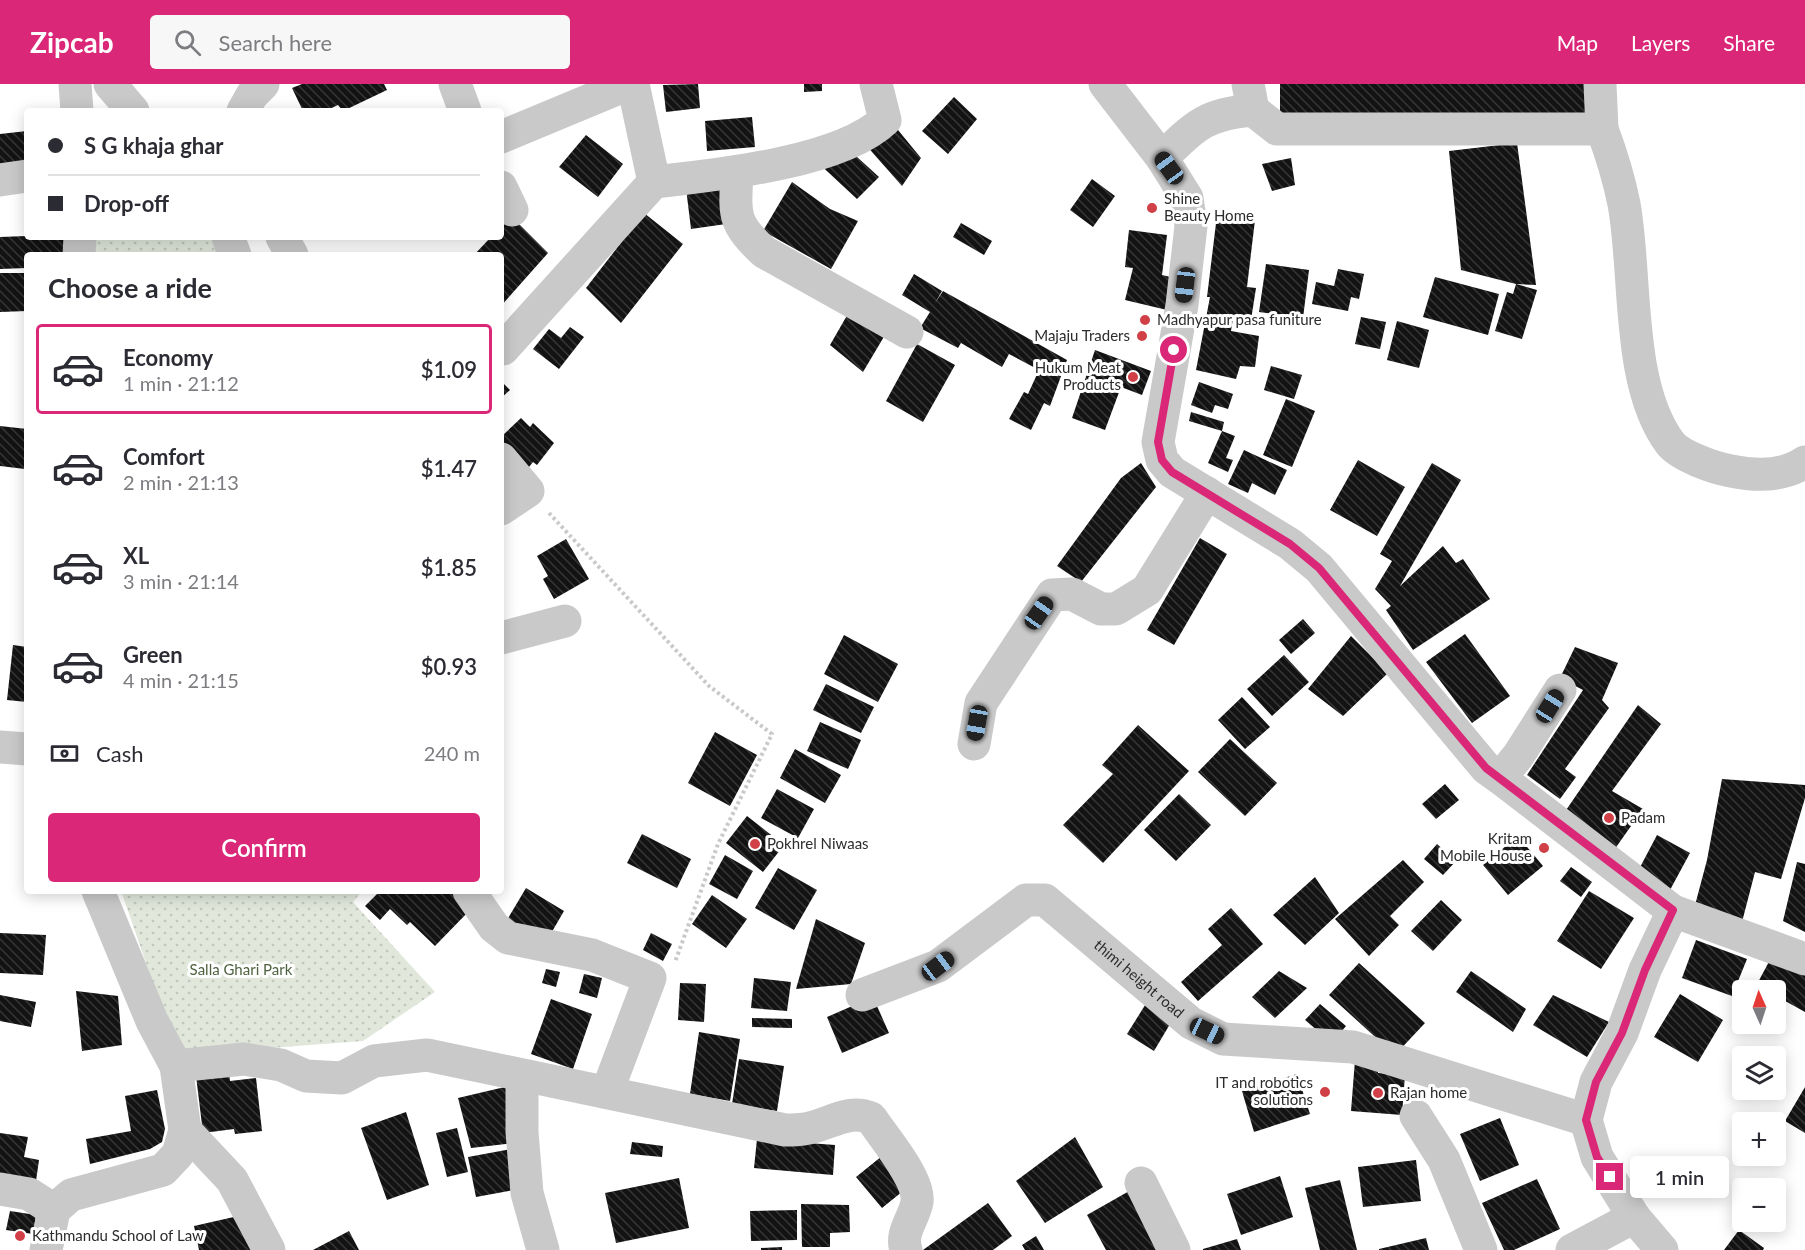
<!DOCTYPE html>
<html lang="en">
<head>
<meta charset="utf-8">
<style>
	body { margin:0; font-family:Lato,sans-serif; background:#f7f7f7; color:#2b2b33; height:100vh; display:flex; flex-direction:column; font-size:22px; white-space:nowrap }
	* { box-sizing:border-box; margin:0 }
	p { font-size:20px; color:#7c7c81 }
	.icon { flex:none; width:33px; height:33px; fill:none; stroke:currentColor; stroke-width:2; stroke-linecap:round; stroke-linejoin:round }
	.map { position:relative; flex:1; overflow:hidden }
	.details { position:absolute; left:24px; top:168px; width:480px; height:642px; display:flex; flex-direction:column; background:#fff; border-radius:6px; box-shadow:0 3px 15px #0003 }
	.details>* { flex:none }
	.top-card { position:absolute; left:24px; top:24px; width:480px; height:132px; border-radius:6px; box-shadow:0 3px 15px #0003; display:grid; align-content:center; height:132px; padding:0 24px; background:#fff }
	.needle { width:39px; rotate:357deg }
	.fabs { position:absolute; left:1732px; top:896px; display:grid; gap:12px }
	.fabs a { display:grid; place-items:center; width:54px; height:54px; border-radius:6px; background:#fff; box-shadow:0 3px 15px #0003; font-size:30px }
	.end { position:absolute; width:27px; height:27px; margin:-14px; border:8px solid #db2777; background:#fff; box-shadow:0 0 0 3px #fff }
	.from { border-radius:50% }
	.bubble { position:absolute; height:42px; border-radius:6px; background:#fff; box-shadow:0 3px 15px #0003; font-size:20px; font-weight:600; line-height:42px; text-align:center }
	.car { position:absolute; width:18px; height:36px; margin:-18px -9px; border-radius:8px; box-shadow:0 0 4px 2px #0007; background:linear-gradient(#222 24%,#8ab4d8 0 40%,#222 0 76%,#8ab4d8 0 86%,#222 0) }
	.top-card b { display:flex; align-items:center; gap:21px; height:57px; font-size:22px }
	.top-card b+b { border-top:2px solid #e1e1e2 }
	.top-card i { width:15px; height:15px; background:#2b2b33 }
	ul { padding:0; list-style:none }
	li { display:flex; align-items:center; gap:18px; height:90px; margin:0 12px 9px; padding:0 12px; border:3px solid transparent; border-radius:6px }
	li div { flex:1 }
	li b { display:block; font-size:22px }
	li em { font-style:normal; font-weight:600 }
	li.selected { border-color:#db2777 }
	li>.icon { width:54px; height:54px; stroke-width:1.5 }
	h2 { padding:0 24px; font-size:27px; line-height:72px }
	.pay { display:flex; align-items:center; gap:15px; height:66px; padding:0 24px; font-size:22px }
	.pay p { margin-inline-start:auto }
	.action { display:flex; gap:12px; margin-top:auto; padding:12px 24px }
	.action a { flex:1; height:69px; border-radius:6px; background:#db2777; color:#fff; font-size:24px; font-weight:600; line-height:69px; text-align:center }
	header { display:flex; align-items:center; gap:36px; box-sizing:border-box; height:84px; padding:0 30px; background:#db2777; color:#fff }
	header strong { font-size:28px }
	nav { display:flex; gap:33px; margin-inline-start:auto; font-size:21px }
	.search { width:420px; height:54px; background:#f7f7f7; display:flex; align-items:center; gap:15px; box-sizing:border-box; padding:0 21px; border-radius:6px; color:#7c7c81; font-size:22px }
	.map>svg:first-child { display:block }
</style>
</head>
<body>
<header>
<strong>Zipcab</strong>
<div class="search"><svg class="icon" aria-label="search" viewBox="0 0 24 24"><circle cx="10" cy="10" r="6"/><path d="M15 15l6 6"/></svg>Search here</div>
<nav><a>Map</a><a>Layers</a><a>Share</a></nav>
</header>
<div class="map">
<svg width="1805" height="1166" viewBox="0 0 1805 1166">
	<defs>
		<pattern id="park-dots" width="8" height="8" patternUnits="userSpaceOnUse" patternTransform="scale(1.5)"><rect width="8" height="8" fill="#e1e8db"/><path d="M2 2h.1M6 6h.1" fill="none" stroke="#c1c7bc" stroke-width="1.8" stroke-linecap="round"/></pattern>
		<pattern id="building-back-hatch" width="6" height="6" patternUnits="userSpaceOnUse" patternTransform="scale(1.5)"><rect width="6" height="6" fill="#131313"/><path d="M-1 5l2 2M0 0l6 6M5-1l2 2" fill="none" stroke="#363636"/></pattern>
	</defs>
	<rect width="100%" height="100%" fill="#fff"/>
	<path fill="url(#park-dots)" d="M91 153H213L223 171H90Z
		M121 807H362L353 818 435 908 363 957 178 971Z"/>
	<path fill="url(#building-back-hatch)" d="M302 0H384L387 6 343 27 338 21 325 27H303L292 4Z
		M698 0 700 24 666 28 663 1Z
		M804 0H822V7L804 8Z
		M1280 0H1593V40L1280 41Z
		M954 13 977 35 948 70 922 47Z
		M752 33 755 63 707 67 705 37Z
		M889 35 921 74 902 102 865 60Z
		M27 47V88L0 86V50Z
		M586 51 623 80 598 113 559 83Z
		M1517 59 1536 201 1516 200 1461 186 1449 67Z
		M845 62 879 93 857 115 814 75Z
		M1291 74 1295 101 1272 107 1262 80Z
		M727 91 733 139 691 145 685 96Z
		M1092 95 1115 112 1093 143 1070 126Z
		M792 98 830 125 858 137 831 185 763 147Z
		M644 129 683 160 621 239 586 204Z
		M1217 131 1255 136 1247 203 1256 204 1251 236 1233 234 1231 247 1259 252 1255 283 1240 282 1236 295 1196 286 1210 213H1207Z
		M511 132 548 169 501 222V171H474L491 153H501V142Z
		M961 139 992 157 984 171 953 153Z
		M1129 146 1167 151 1162 191 1175 194 1167 226 1125 216 1133 184 1125 183Z
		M27 152 69 153 70 171H27V184L0 185V153Z
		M1266 180 1309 186 1303 234 1259 228Z
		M1338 185 1364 190 1359 215 1351 213 1348 227 1312 220 1316 198 1334 202Z
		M0 189H27V227L0 228Z
		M914 190 942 207 935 219 943 207 1067 276 1050 322 1044 319 1031 346 1009 335 1024 308 1028 310 1039 286 1009 270 1002 283 961 259 958 264 920 244 930 228 902 211Z
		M1435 193 1499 210 1488 251 1423 233Z
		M1516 200 1537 206 1522 255 1495 247 1507 208 1513 210Z
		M849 228 885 251 863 288 830 261Z
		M1361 233 1386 238 1380 265 1355 260Z
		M1397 237 1429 246 1419 284 1387 276Z
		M570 243 584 253 559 285 533 265 549 245 561 254Z
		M917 260 955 281 923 338 886 317Z
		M1095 266 1151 287 1142 311 1121 303 1105 346 1072 334Z
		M1271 282 1302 291 1294 315 1264 306Z
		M501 297 510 306 501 314Z
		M1199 298 1233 310 1228 325 1215 321 1212 329 1191 321Z
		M1286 315 1315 327 1292 383 1263 371Z
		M1191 328 1224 338 1222 347 1189 337Z
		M521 334 530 343 533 339 554 359 537 381 533 378 525 388 501 366V353Z
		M0 342 27 345 25 385 0 382Z
		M1222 347 1235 352 1226 374 1233 376 1228 388 1208 379Z
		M1244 366 1287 386 1275 411 1252 399 1248 409 1228 400Z
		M1358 376 1405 403 1377 452 1330 426Z
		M1141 379 1156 403 1081 498 1057 482 1121 394Z
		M1432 379 1461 396 1400 502 1443 462 1456 479 1463 475 1490 515 1413 566 1386 526 1391 522 1375 505 1392 477 1380 470Z
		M1200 454 1227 470 1174 561 1147 546Z
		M566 455 589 495 554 515 543 495 548 492 537 472Z
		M1303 535 1315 549 1291 570 1279 556Z
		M1465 550 1510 612 1472 639 1426 578Z
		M844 551 898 580 878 618 824 590Z
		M1351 552 1388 589 1343 632 1308 605Z
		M13 561 27 563V618L7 616Z
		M1575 563 1618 579 1602 616 1609 624 1565 685 1576 693 1560 715 1527 691 1583 606 1560 594Z
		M1284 571 1309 598 1272 632 1247 605Z
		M826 600 874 623 861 649 813 626Z
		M1242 613 1270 643 1245 665 1218 636Z
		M1638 621 1661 640 1612 707 1643 725 1612 769 1562 732Z
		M820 638 861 656 848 685 807 667Z
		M1138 641 1189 687 1103 779 1063 741 1113 690 1102 681Z
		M715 648 757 671 730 722 688 699Z
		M1230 655 1277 699 1245 732 1198 688Z
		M795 665 841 691 825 719 780 694Z
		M1722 695 1805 701V714L1781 795 1755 788 1742 838 1694 825 1707 776Z
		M1445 700 1459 716 1436 735 1422 720Z
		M777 705 814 725 798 754 761 734Z
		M1179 710 1211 741 1176 777 1144 746Z
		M747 732 784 761 763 788 726 759Z
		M642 750 691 775 677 804 627 779Z
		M1657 751 1690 769 1670 806 1637 789Z
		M1518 752 1543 782 1508 811 1483 781Z
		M1437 760 1456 777 1443 791 1424 775Z
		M725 771 753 787 737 815 709 800Z
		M1403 776 1424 798 1390 832 1399 841 1369 872 1335 835Z
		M1797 778 1805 780V848L1783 837Z
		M1571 783 1592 798 1581 813 1560 797Z
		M778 784 817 806 794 846 755 824Z
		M1315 793 1339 829 1305 861 1273 831Z
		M526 804 564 827 546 858 507 836Z
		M380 807H451L470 826 435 862 410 838 407 841 390 825 380 836 365 822Z
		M1589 807 1634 834 1601 885 1557 857Z
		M712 811 747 835 726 864 692 840Z
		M1441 816 1462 836 1433 867 1411 847Z
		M1231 824 1263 860 1198 917 1181 898 1222 861 1208 845Z
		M816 835 865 859 851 900 796 905Z
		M0 849 46 851 43 891 0 889Z
		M651 849 672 860 663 877 643 866Z
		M1696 856 1747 875 1732 912 1682 894Z
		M1772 872 1805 891V928L1776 912V906H1764L1756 902Z
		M1359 879 1425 939 1395 971 1329 911Z
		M546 885 560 888 556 903 542 899Z
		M1279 887 1307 904 1275 934 1252 913Z
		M1471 887 1526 925 1513 948 1456 908Z
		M584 890 602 894 597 914 579 909Z
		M754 894 791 898 787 927 751 924Z
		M680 899 706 900 704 938 678 936Z
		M76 907 118 912 122 961 82 967Z
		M1680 910 1723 936 1698 978 1654 953Z
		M0 911 36 918 31 943 0 937Z
		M1553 911 1609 938 1587 973 1533 941Z
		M873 913 889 949 842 969 827 933Z
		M551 915 592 930 573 985 531 970Z
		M1147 918 1173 935 1154 967 1127 950Z
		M1320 920 1346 942 1332 959 1305 936Z
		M752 934 792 935V944L752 943Z
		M699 948 740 955 730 1017 690 1010Z
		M739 975 784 982 777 1027 732 1020Z
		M1355 976 1378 978V989L1405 991 1402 1031 1351 1027Z
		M229 988 230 997 256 994 262 1047 235 1050 234 1045 203 1049 196 992Z
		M1297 990 1310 1030 1254 1048 1242 1007Z
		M509 1002 515 1059 471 1064 458 1014Z
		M1805 1003V1049L1785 1037Z
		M157 1006 165 1045 162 1058 150 1065 90 1080 86 1055 131 1047 125 1012Z
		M406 1028 429 1101 387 1116 361 1044Z
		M1500 1034 1519 1081 1480 1097 1460 1050Z
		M457 1044 468 1088 447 1093 436 1049Z
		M0 1049 28 1053 24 1073 39 1076 35 1104 0 1098Z
		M1075 1053 1103 1103 1045 1139 1016 1097Z
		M757 1055 835 1061 833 1091 754 1084Z
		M632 1058 663 1062 662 1073 630 1070Z
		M511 1065 519 1105 476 1113 468 1073Z
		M882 1072 908 1103 882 1124 856 1093Z
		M1416 1076 1421 1117 1363 1123 1358 1083Z
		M1280 1092 1293 1133 1241 1151 1227 1110Z
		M679 1094 689 1144 616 1159 605 1109Z
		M1537 1095 1560 1145 1514 1166H1504L1482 1119Z
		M1340 1096 1357 1166H1320L1305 1104Z
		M1131 1106 1165 1166H1106L1087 1131Z
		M988 1119 1012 1152 993 1166H923Z
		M801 1120 849 1121 850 1148 830 1149V1163H802Z
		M797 1126V1156L751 1157 750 1127Z
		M10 1127 36 1131 33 1150 6 1146Z
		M247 1130 255 1166H199L194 1142Z
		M1739 1146 1764 1164 1763 1166H1724Z
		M349 1147 359 1166H313Z
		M1036 1152 1044 1166H1025L1022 1161Z
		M1426 1154 1429 1166H1379V1165Z
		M1237 1155 1241 1166H1203V1165Z
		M782 1163V1166H761V1164Z"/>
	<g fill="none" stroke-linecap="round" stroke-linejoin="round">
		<path stroke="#c9c9c9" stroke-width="4" stroke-dasharray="3 3" stroke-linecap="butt" d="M549 429 709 602 772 650 718 760 675 878"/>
		<g stroke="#c9c9c9" stroke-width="33">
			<path d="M75 0 77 27"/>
			<path d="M110 0 133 27"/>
			<path d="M455 0 465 27"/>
			<path d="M633 0 654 98C716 91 840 79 885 36L876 0"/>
			<path d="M1105 0 1162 74 1187 114 1191 142 1182 221 1158 358 1162 376 1172 388 1290 460 1319 484 1486 684 1500 694 1673 827 1805 875"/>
			<path d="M1248 0 1253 26 1277 45H1602C1611 69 1619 95 1624 120 1637 191 1626 300 1670 359 1680 372 1714 384 1731 387 1755 392 1783 393 1805 378"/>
			<path d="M1600 0 1602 45"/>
			<path d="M243 27 252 11 263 0"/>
			<path d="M501 53 619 4 617 0"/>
			<path d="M1162 74C1195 42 1205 30 1253 26"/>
			<path d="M737 88C735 131 732 138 764 168L907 248"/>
			<path d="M0 96 27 92"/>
			<path d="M501 103 512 126"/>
			<path d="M228 153 235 171"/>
			<path d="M282 153 292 171"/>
			<path d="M79 171 80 153"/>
			<path d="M503 265 654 98"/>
			<path d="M501 375 528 407 501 425"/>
			<path d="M501 554 565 537"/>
			<path d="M974 660 981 619 1052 511 1072 510 1101 525H1116L1147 506 1207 409"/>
			<path d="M0 663 27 665"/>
			<path d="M1500 694 1518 672 1560 606"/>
			<path d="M469 807 494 843 508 854 592 871 650 894 607 1008"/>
			<path id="s1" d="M862 911 938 882 1026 816H1045L1191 939 1223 955 1353 963 1586 1036"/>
			<path d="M176 982 244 975 281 981 306 992 342 994 374 977 427 971 785 1046C791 1046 798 1046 804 1045 828 1042 847 1024 871 1034 884 1054 920 1095 917 1118 914 1135 900 1148 906 1166"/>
			<path d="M522 992V1048L527 1109 543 1166"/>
			<path d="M1416 1032 1444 1076 1481 1166"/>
			<path d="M185 1046 232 1096 269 1166"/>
			<path d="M1141 1099 1174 1166"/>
			<path d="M0 1105 29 1110 54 1126"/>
			<path d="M46 1166 54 1126 71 1111 163 1086 178 1070 185 1046 176 982 152 937 98 807"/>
			<path d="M1572 1166 1634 1133"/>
			<path d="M1662 1166 1634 1133 1597 1073 1586 1036 1596 998 1622 949 1645 886 1673 827"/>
		</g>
	</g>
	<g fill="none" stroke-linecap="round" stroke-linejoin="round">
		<path stroke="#db2777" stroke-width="8" d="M1174 266 1158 358 1162 376 1172 388 1290 460 1319 484 1486 684 1673 826 1645 886 1622 949 1596 998 1586 1036 1597 1073 1610 1093"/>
	</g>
	<g fill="#d14046" stroke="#fff" stroke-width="2">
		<circle cx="1152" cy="124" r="6"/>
		<circle cx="1145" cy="236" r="6"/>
		<circle cx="1142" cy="252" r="6"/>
		<circle cx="1133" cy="293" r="6"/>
		<circle cx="1609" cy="734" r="6"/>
		<circle cx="755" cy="760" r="6"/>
		<circle cx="1544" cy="764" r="6"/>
		<circle cx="1325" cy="1008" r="6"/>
		<circle cx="1378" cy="1009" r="6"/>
		<circle cx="20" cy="1152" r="6"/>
	</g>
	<g text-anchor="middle" stroke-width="6" stroke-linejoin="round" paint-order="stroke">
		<g font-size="15" fill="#2c2c2c" stroke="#fff" text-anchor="start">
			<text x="1164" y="120">Shine<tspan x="1164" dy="17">Beauty Home</tspan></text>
			<text x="1157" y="241">Madhyapur pasa funiture</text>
			<text x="1130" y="257" text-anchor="end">Majaju Traders</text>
			<text x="1121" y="289" text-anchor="end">Hukum Meat<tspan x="1121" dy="17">Products</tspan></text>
			<text x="1621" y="739">Padam</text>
			<text x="1532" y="760" text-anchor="end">Kritam<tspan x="1532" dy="17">Mobile House</tspan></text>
			<text x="767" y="765">Pokhrel Niwaas</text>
			<text x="1313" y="1004" text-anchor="end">IT and robotics<tspan x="1313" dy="17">solutions</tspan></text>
			<text x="1390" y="1014">Rajan home</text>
			<text x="32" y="1157">Kathmandu School of Law</text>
		</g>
		<g font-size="15" fill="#4e623f" stroke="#fff">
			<text x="241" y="891">Salla Ghari Park</text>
		</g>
		<g font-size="15" fill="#2c2c2c" stroke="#fff">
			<text dy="5" stroke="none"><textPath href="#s1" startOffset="333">thimi height road</textPath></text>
		</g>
	</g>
</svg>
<div class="fabs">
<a><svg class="needle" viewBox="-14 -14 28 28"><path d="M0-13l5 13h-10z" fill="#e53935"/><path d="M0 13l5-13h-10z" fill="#7c7c81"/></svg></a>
<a><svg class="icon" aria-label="layers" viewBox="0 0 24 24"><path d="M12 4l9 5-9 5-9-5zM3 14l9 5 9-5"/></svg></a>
<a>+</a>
<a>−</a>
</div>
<i class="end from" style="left:1174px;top:266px"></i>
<i class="end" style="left:1610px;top:1093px"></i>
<div class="bubble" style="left:1630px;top:1072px;width:99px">1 min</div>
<i class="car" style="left:1169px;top:84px;rotate:324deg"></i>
<i class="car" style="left:1185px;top:201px;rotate:187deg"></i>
<i class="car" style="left:1039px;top:529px;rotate:35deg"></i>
<i class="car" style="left:1550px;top:622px;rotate:32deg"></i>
<i class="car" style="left:977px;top:639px;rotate:190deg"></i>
<i class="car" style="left:938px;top:882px;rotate:53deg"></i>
<i class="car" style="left:1207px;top:947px;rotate:115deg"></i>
<div class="top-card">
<b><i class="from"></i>S G khaja ghar</b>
<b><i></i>Drop-off</b>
</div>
<section class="details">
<h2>Choose a ride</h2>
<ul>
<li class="selected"><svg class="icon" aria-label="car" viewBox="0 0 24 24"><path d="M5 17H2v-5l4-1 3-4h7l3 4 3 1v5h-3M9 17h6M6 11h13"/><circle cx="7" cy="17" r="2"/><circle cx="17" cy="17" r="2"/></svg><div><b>Economy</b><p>1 min · 21:12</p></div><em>$1.09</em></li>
<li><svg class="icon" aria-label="car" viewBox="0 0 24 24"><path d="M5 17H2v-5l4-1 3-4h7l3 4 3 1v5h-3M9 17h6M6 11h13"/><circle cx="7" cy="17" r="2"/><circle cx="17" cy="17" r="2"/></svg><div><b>Comfort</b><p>2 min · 21:13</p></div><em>$1.47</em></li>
<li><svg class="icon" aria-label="car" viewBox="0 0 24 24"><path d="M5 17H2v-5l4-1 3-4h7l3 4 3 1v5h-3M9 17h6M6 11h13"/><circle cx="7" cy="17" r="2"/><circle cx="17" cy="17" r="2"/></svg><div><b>XL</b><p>3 min · 21:14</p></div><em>$1.85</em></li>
<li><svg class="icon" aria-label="car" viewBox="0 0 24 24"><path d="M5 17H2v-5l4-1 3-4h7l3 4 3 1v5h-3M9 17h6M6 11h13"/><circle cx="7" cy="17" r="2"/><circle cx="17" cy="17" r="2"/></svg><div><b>Green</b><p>4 min · 21:15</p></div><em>$0.93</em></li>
</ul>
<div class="pay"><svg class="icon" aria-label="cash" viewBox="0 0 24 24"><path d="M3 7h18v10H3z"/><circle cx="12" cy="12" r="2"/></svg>Cash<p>240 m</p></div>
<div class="action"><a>Confirm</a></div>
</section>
</div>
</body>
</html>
